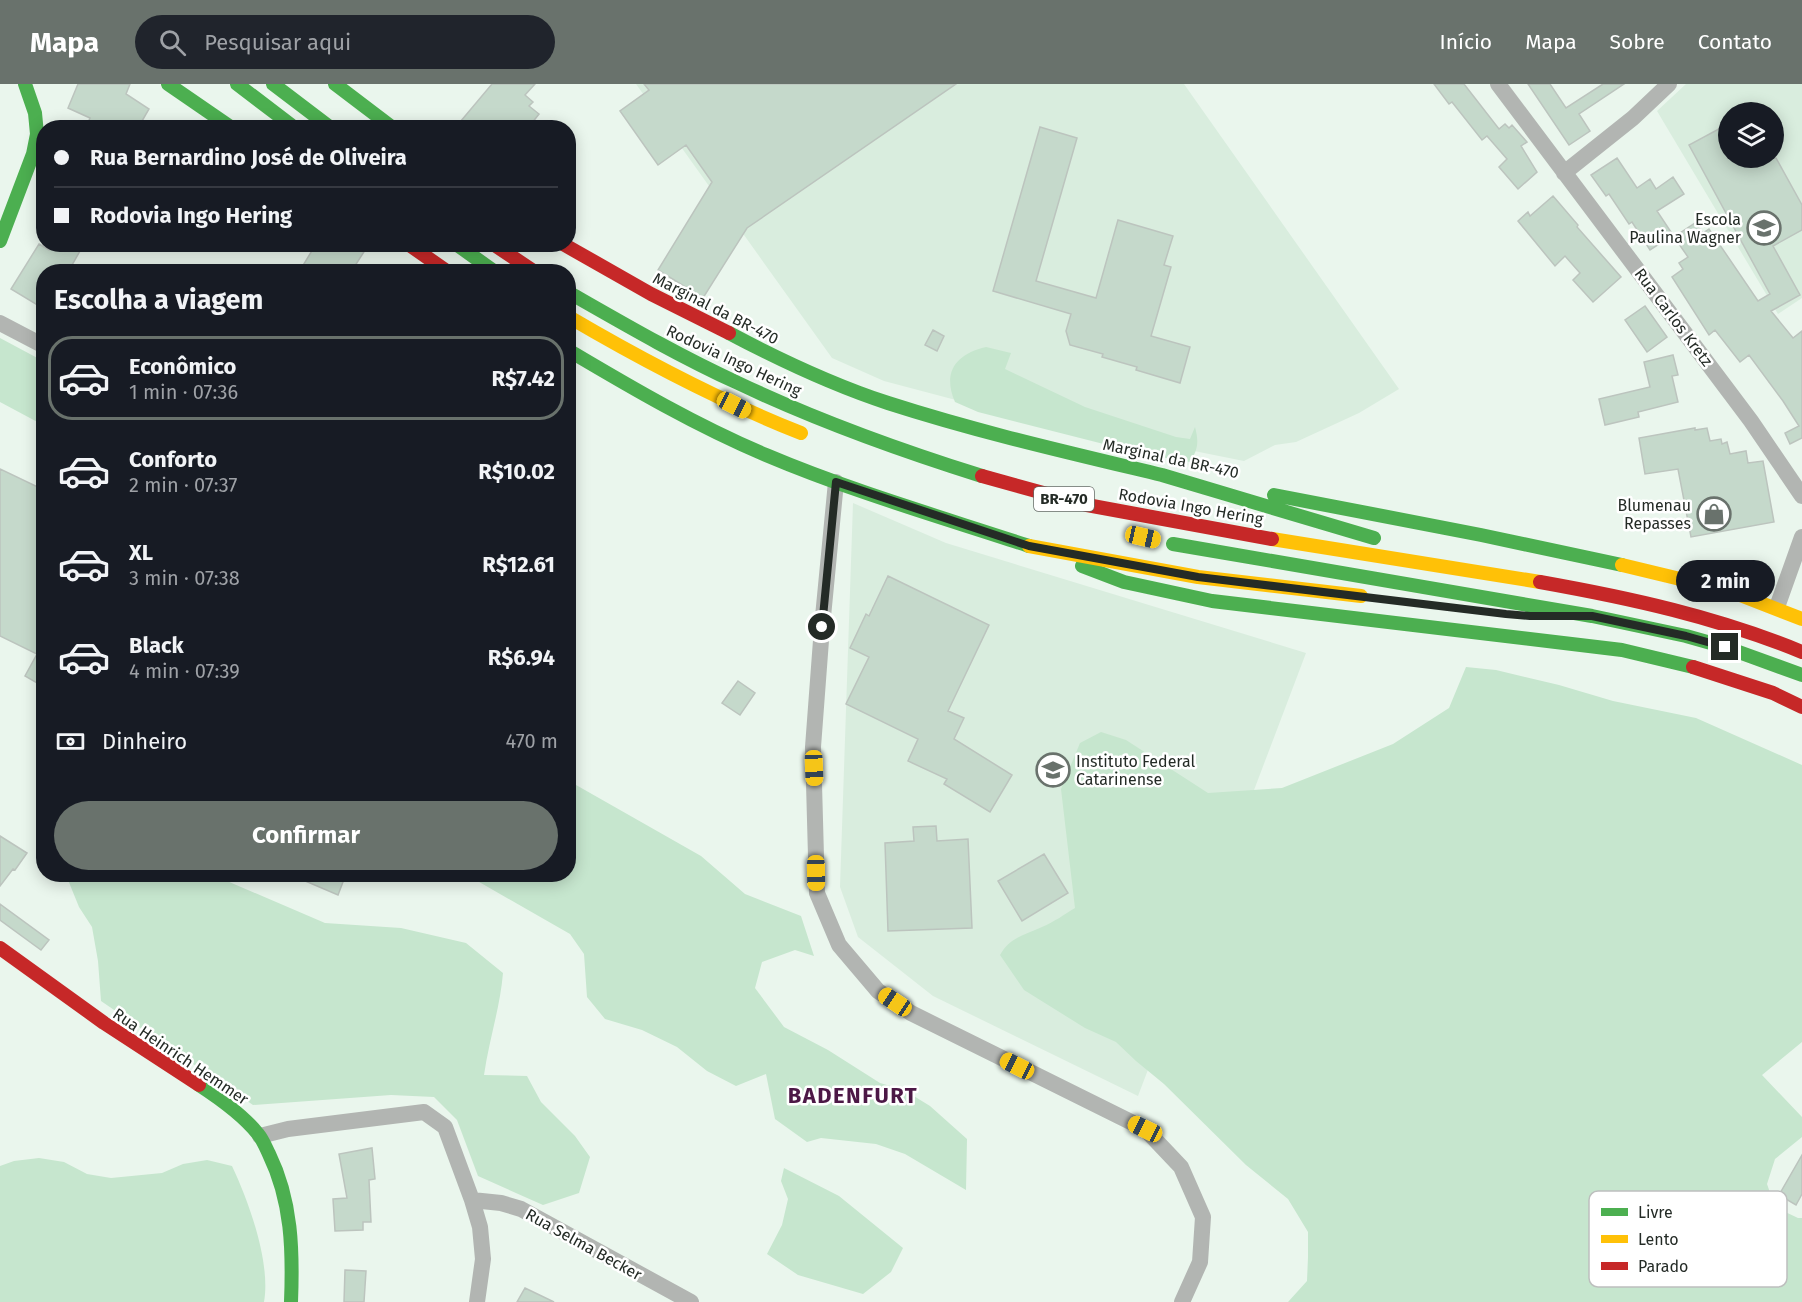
<!DOCTYPE html>
<html lang="pt">
<head>
<meta charset="utf-8">
<style>
	body { margin:0; font-family:"Fira Sans",sans-serif; background:#20242c; color:#f1f3f6; height:100vh; display:flex; flex-direction:column; font-size:22px; white-space:nowrap }
	* { box-sizing:border-box; margin:0 }
	p { font-size:20px; color:#9ea1a6 }
	.icon { flex:none; width:33px; height:33px; fill:none; stroke:currentColor; stroke-width:2; stroke-linecap:round; stroke-linejoin:round }
	.map { position:relative; flex:1; overflow:hidden }
	.details { position:absolute; left:36px; top:180px; width:540px; height:618px; display:flex; flex-direction:column; background:#171b24; border-radius:24px; box-shadow:0 3px 15px #0003 }
	.details>* { flex:none }
	.top-card { position:absolute; left:36px; top:36px; width:540px; height:132px; border-radius:24px; box-shadow:0 3px 15px #0003; display:grid; align-content:center; height:132px; padding:0 18px; background:#171b24 }
	.tools { position:absolute; left:1718px; top:18px; display:grid; gap:12px }
	.tools a { display:grid; place-items:center; width:66px; height:66px; border-radius:50%; background:#171b24; box-shadow:0 3px 15px #0003; font-size:30px }
	.end { position:absolute; width:27px; height:27px; margin:-14px; border:8px solid #242b26; background:#fff; box-shadow:0 0 0 3px #fff }
	.from { border-radius:50% }
	.bubble { position:absolute; height:42px; border-radius:21px; background:#171b24; box-shadow:0 3px 15px #0003; font-size:20px; font-weight:700; line-height:42px; text-align:center }
	.car { position:absolute; width:18px; height:36px; margin:-18px -9px; border-radius:8px; box-shadow:0 0 4px 2px #0007; background:linear-gradient(#f5c518 24%,#345 0 40%,#f5c518 0 76%,#345 0 86%,#f5c518 0) }
	.top-card b { display:flex; align-items:center; gap:21px; height:57px; font-size:22px }
	.top-card b+b { border-top:2px solid #363941 }
	.top-card i { width:15px; height:15px; background:#f1f3f6 }
	ul { padding:0; list-style:none }
	li { display:flex; align-items:center; gap:18px; height:84px; margin:0 12px 9px; padding:0 6px; border:3px solid transparent; border-radius:24px }
	li div { flex:1 }
	li b { display:block; font-size:22px }
	li em { font-style:normal; font-weight:700 }
	li.active { border-color:#69726c }
	li>.icon { width:54px; height:54px; stroke-width:1.5 }
	h2 { padding:0 18px; font-size:27px; line-height:72px }
	.pay { display:flex; align-items:center; gap:15px; height:66px; padding:0 18px; font-size:22px }
	.pay p { margin-inline-start:auto }
	.action { display:flex; gap:12px; margin-top:auto; padding:12px 18px }
	.action a { flex:1; height:69px; border-radius:36px; background:#69726c; color:#fff; font-size:24px; font-weight:700; line-height:69px; text-align:center }
	header { display:flex; align-items:center; gap:36px; box-sizing:border-box; height:84px; padding:0 30px; background:#69726c; color:#fff }
	header strong { font-size:28px }
	nav { display:flex; gap:33px; margin-inline-start:auto; font-size:21px }
	.search { width:420px; height:54px; background:#20242c; display:flex; align-items:center; gap:15px; box-sizing:border-box; padding:0 21px; border-radius:33px; color:#9ea1a6; font-size:22px }
	.map>svg:first-child { display:block }
</style>
</head>
<body>
<header>
<strong>Mapa</strong>
<div class="search"><svg class="icon" aria-label="search" viewBox="0 0 24 24"><circle cx="10" cy="10" r="6"/><path d="M15 15l6 6"/></svg>Pesquisar aqui</div>
<nav><a>Início</a><a>Mapa</a><a>Sobre</a><a>Contato</a></nav>
</header>
<div class="map">
<svg width="1802" height="1218" viewBox="0 0 1802 1218">
	<rect width="100%" height="100%" fill="#eaf6ed"/>
	<path fill="#d9edde" fill-rule="evenodd" d="M636 0H1184L1399 305 1359 329 1296 358 1275 361 1244 377 1005 329 884 297 832 274Z
		M1686 0H1802V214L1778 230 1657 27ZM1728 28H1773V74H1728Z
		M853 419 946 459 1306 569 1138 1012 933 912 858 853 840 803Z"/>
	<path fill="#c6e6ce" d="M0 254 43 277V341L0 318Z
		M986 263 1011 269 1005 285 1085 323 1176 353 1190 355 1195 343C1199 358 1198 365 1190 378L1143 370 978 328 955 318C942 288 956 270 986 263Z
		M1466 583 1496 586 1559 601 1613 617 1696 634 1802 681V958L1762 991 1802 1033V1053L1775 1075 1767 1100 1775 1123 1798 1134H1802V1218H1288L1307 1197 1308 1173V1148L1288 1115 1246 1081 1164 1000 1136 977 1116 958 1085 944 1024 906 1000 871C1010 853 1025 851 1042 843 1054 838 1065 830 1075 824L1061 705 1080 659 1101 648 1126 656 1208 709 1282 704 1393 660 1449 624Z
		M569 697 701 772 745 810 801 832 814 872 795 866 762 878 755 904 784 943 828 966 880 999 904 1006 930 1022 967 1055 966 1106 905 1070 876 1060 821 1054 807 1058 775 1035 766 990 736 1002 707 987 677 963 642 946 605 935 587 913 584 870 570 850 467 791 568 790Z
		M66 791H219L227 797 325 839 401 844 466 859 503 889C500 924 489 956 484 991L527 992 541 1018 575 1052 590 1073 579 1109 543 1121 478 1092 457 1036 434 1013 391 1011 253 1021 101 917 98 877 92 843 79 823Z
		M39 1074 64 1078 87 1090 111 1094 162 1089 183 1080 207 1076 232 1082C249 1118 271 1179 264 1218H0V1082L14 1077Z
		M784 1084 839 1112 903 1164 891 1188 863 1210 798 1191 767 1170 782 1141 788 1115 781 1097Z"/>
	<path fill="#c5d9cb" stroke="#bcc4be" stroke-width="1.5" d="M78 0H130L126 10 149 25 138 44H86L90 34 68 24Z
		M492 0H535L525 11 533 18 529 22 539 30 528 44H455Z
		M644 0H956L747 144 703 214 658 186 712 98 686 61 658 81 620 27 649 6Z
		M1434 0H1464L1499 45 1505 40 1509 44 1512 41 1527 58 1521 62 1537 88 1518 105 1499 83 1507 75 1487 52 1482 56 1452 18 1449 20Z
		M1528 0H1550L1566 24 1603 0H1624L1579 30 1590 47 1569 61Z
		M1728 40V74H1776L1802 121V146L1773 162 1800 211 1771 227 1793 254 1802 247V354L1790 360 1785 349 1799 342 1783 317 1749 271 1740 278 1715 246 1709 251 1672 193 1683 185 1679 179 1688 173 1674 153 1695 139 1703 149 1709 145 1758 217 1770 210 1689 61Z
		M1040 43 1077 54 1036 197 1096 214 1118 136 1173 152 1164 181 1171 183 1151 252 1190 263 1180 299 1136 286 1137 283 1102 273 1103 270 1070 261 1066 247 1071 230 993 207Z
		M1617 74 1637 104 1650 95 1656 105 1673 93 1684 110 1657 127 1673 151 1650 166 1632 138 1629 140 1609 110 1606 112 1591 91Z
		M1553 112 1578 141 1577 143 1621 193 1593 218 1573 196 1580 189 1565 172 1555 182 1518 137 1528 128 1530 132Z
		M39 160 49 166 52 160H84L68 188H44V225L11 205Z
		M316 160H369L351 188H299Z
		M1645 222 1667 253 1647 268 1625 236Z
		M933 246 944 252 937 267 925 261Z
		M1673 271 1678 291 1672 292 1678 318 1638 328 1639 333 1605 341 1599 315 1650 303 1644 278Z
		M1695 344V346L1707 344 1710 357 1721 355 1722 360 1727 358 1730 370 1746 367 1748 379 1763 377 1774 438 1691 453 1678 385 1645 390 1639 354Z
		M0 385 44 406V603L25 592 37 570 0 552Z
		M888 492 989 541 948 627 964 634 954 655 1012 691 990 728 944 700 947 695 908 677 918 655 846 620 869 573 850 564 866 530 869 532Z
		M738 597 755 609 740 631 722 619Z
		M936 742 937 757 968 755 972 844 888 847 885 759 914 757 913 743Z
		M0 752 27 769 15 786 13 785 0 802Z
		M1044 770 1068 809 1022 837 998 797Z
		M289 790H346L338 811Z
		M0 820 49 856 41 866 0 836Z
		M372 1064 375 1095 369 1096 371 1138H363V1146L335 1147 333 1115 347 1114 339 1070Z
		M1802 1071V1110L1796 1121 1779 1111Z
		M345 1186 366 1187 364 1218H344Z
		M525 1204 554 1218H517Z"/>
	<g fill="none" stroke-linecap="round" stroke-linejoin="round">
		<path stroke="#b2b5b2" stroke-width="16" d="M1498 0 1751 337 1802 412
			M1564 89 1633 34 1669 0
			M0 239 44 262
			M836 398 822 543 813 663 817 809 839 861 878 907 911 929 1145 1045 1181 1083 1203 1133 1200 1178 1182 1218
			M1777 523 1802 453
			M260 1052 288 1045 424 1028 445 1043 472 1116 480 1143 483 1175 477 1218
			M472 1116 501 1119 521 1125 691 1218"/>
		<path stroke="#4caf50" stroke-width="14" d="M168 0 232 44
			M237 0 291 41
			M273 0 331 44
			M335 0 393 44
			M0 157 33 70 37 50 35 29 25 0
			M456 160 495 188
			M568 208C624 240 679 272 738 299 816 336 899 366 982 392
			M729 249C780 276 833 301 888 319 978 348 1070 369 1162 391
			M568 266C632 304 697 342 766 371 851 407 941 433 1029 462
			M1162 391 1374 454
			M1274 411 1481 451 1622 481
			M1173 460 1592 532 1686 552 1725 563 1802 591
			M1082 482 1124 498 1212 517 1622 566 1693 583
			M199 1001C219 1014 243 1031 258 1050 263 1056 266 1064 269 1070 292 1117 293 1167 291 1218"/>
		<path stroke="#ffc107" stroke-width="14" d="M569 233C644 277 720 317 801 349
			M1272 455 1540 498
			M1029 462 1198 493 1361 512
			M1622 481 1730 507 1802 535"/>
		<path stroke="#c62828" stroke-width="14" d="M408 160 448 188
			M493 160 535 188
			M563 160 651 210 729 249
			M982 392 1087 421 1272 455
			M1540 498C1630 514 1717 533 1802 568
			M1693 583 1773 609 1802 623
			M0 864 104 939 199 1001"/>
	</g>
	<g fill="none" stroke-linecap="round" stroke-linejoin="round">
		<path stroke="#242b26" stroke-width="8" d="M822 543 836 398 1029 462 1198 493 1506 530 1530 532H1592L1686 552 1725 563"/>
	</g>
	<defs>
		<symbol id="school-ring" viewBox="-11 -11 22 22"><circle r="9.5" fill="#fff" stroke="#69726c" stroke-width="1.5"/><path d="M0-5L7-2L0 1L-7-2ZM-4 1L0 2.5L4 1V4Q0 6-4 4Z" fill="#69726c"/></symbol>
		<symbol id="shop-ring" viewBox="-11 -11 22 22"><circle r="9.5" fill="#fff" stroke="#69726c" stroke-width="1.5"/><path d="M-5-2.5h2.3a2.7 3.5 0 0 1 5.4 0H5L5.5 6h-11ZM-1.5-2.5h3a1.5 2.3 0 0 0-3 0Z" fill="#69726c"/></symbol>
		<symbol id="university-ring" viewBox="-11 -11 22 22"><circle r="9.5" fill="#fff" stroke="#69726c" stroke-width="1.5"/><path d="M0-5L7-2L0 1L-7-2ZM-4 1L0 2.5L4 1V4Q0 6-4 4Z" fill="#69726c"/></symbol>
	</defs>
	<g fill-rule="evenodd">
		<use href="#school-ring" x="1745" y="125" width="38" height="38"/>
		<use href="#shop-ring" x="1695" y="411" width="38" height="38"/>
		<use href="#university-ring" x="1034" y="667" width="38" height="38"/>
	</g>
	<g text-anchor="middle" stroke-width="5" stroke-linejoin="round" paint-order="stroke">
		<rect fill="#fff" stroke="#666b67" stroke-width="1.5" x="1034" y="403" width="60" height="24" rx="4.5"/>
		<g font-size="15" font-weight="bold" fill="#242b26">
			<text x="1064" y="420">BR-470</text>
		</g>
		<g font-size="16" fill="#242b26" stroke="#fff" text-anchor="end">
			<text x="1741" y="141">Escola<tspan x="1741" dy="18">Paulina Wagner</tspan></text>
			<text x="1691" y="427">Blumenau<tspan x="1691" dy="18">Repasses</tspan></text>
			<text x="1076" y="683" text-anchor="start">Instituto Federal<tspan x="1076" dy="18">Catarinense</tspan></text>
		</g>
		<g font-size="16" fill="#242b26" stroke="#fff">
			<text transform="translate(716 224) rotate(27)" y="6">Marginal da BR-470</text>
			<text transform="translate(1674 233) rotate(53)" y="6">Rua Carlos Kretz</text>
			<text transform="translate(734 276) rotate(25)" y="6">Rodovia Ingo Hering</text>
			<text transform="translate(1171 374) rotate(12)" y="6">Marginal da BR-470</text>
			<text transform="translate(1191 422) rotate(10)" y="6">Rodovia Ingo Hering</text>
			<text transform="translate(181 972) rotate(34)" y="6">Rua Heinrich Hemmer</text>
			<text transform="translate(584 1160) rotate(29)" y="6">Rua Selma Becker</text>
		</g>
		<g font-size="22" font-weight="bold" letter-spacing="1.5" fill="#4c1846" stroke="#fff">
			<text x="853" y="1019">BADENFURT</text>
		</g>
	</g>
	<rect x="1589" y="1107" width="198" height="96" rx="9" fill="#fff" stroke="#bdbfbe" stroke-width="1.5"/>
	<rect x="1601" y="1124" width="27" height="8" fill="#4caf50"/>
	<rect x="1601" y="1151" width="27" height="8" fill="#ffc107"/>
	<rect x="1601" y="1178" width="27" height="8" fill="#c62828"/>
	<g font-size="16" fill="#242b26">
		<text x="1638" y="1134">Livre</text>
		<text x="1638" y="1161">Lento</text>
		<text x="1638" y="1188">Parado</text>
	</g>
</svg>
<div class="tools">
<a><svg class="icon" aria-label="layers" viewBox="0 0 24 24"><path d="M12 4l9 5-9 5-9-5zM3 14l9 5 9-5"/></svg></a>
</div>
<i class="end from" style="left:822px;top:543px"></i>
<i class="end" style="left:1725px;top:563px"></i>
<div class="bubble" style="left:1676px;top:476px;width:99px">2 min</div>
<i class="car" style="left:734px;top:321px;rotate:117deg"></i>
<i class="car" style="left:1143px;top:453px;rotate:103deg"></i>
<i class="car" style="left:814px;top:684px;rotate:178deg"></i>
<i class="car" style="left:816px;top:789px;rotate:179deg"></i>
<i class="car" style="left:895px;top:918px;rotate:304deg"></i>
<i class="car" style="left:1017px;top:982px;rotate:297deg"></i>
<i class="car" style="left:1145px;top:1045px;rotate:296deg"></i>
<div class="top-card">
<b><i class="from"></i>Rua Bernardino José de Oliveira</b>
<b><i></i>Rodovia Ingo Hering</b>
</div>
<section class="details">
<h2>Escolha a viagem</h2>
<ul>
<li class="active"><svg class="icon" aria-label="car" viewBox="0 0 24 24"><path d="M5 17H2v-5l4-1 3-4h7l3 4 3 1v5h-3M9 17h6M6 11h13"/><circle cx="7" cy="17" r="2"/><circle cx="17" cy="17" r="2"/></svg><div><b>Econômico</b><p>1 min · 07:36</p></div><em>R$7.42</em></li>
<li><svg class="icon" aria-label="car" viewBox="0 0 24 24"><path d="M5 17H2v-5l4-1 3-4h7l3 4 3 1v5h-3M9 17h6M6 11h13"/><circle cx="7" cy="17" r="2"/><circle cx="17" cy="17" r="2"/></svg><div><b>Conforto</b><p>2 min · 07:37</p></div><em>R$10.02</em></li>
<li><svg class="icon" aria-label="car" viewBox="0 0 24 24"><path d="M5 17H2v-5l4-1 3-4h7l3 4 3 1v5h-3M9 17h6M6 11h13"/><circle cx="7" cy="17" r="2"/><circle cx="17" cy="17" r="2"/></svg><div><b>XL</b><p>3 min · 07:38</p></div><em>R$12.61</em></li>
<li><svg class="icon" aria-label="car" viewBox="0 0 24 24"><path d="M5 17H2v-5l4-1 3-4h7l3 4 3 1v5h-3M9 17h6M6 11h13"/><circle cx="7" cy="17" r="2"/><circle cx="17" cy="17" r="2"/></svg><div><b>Black</b><p>4 min · 07:39</p></div><em>R$6.94</em></li>
</ul>
<div class="pay"><svg class="icon" aria-label="cash" viewBox="0 0 24 24"><path d="M3 7h18v10H3z"/><circle cx="12" cy="12" r="2"/></svg>Dinheiro<p>470 m</p></div>
<div class="action"><a>Confirmar</a></div>
</section>
</div>
</body>
</html>
